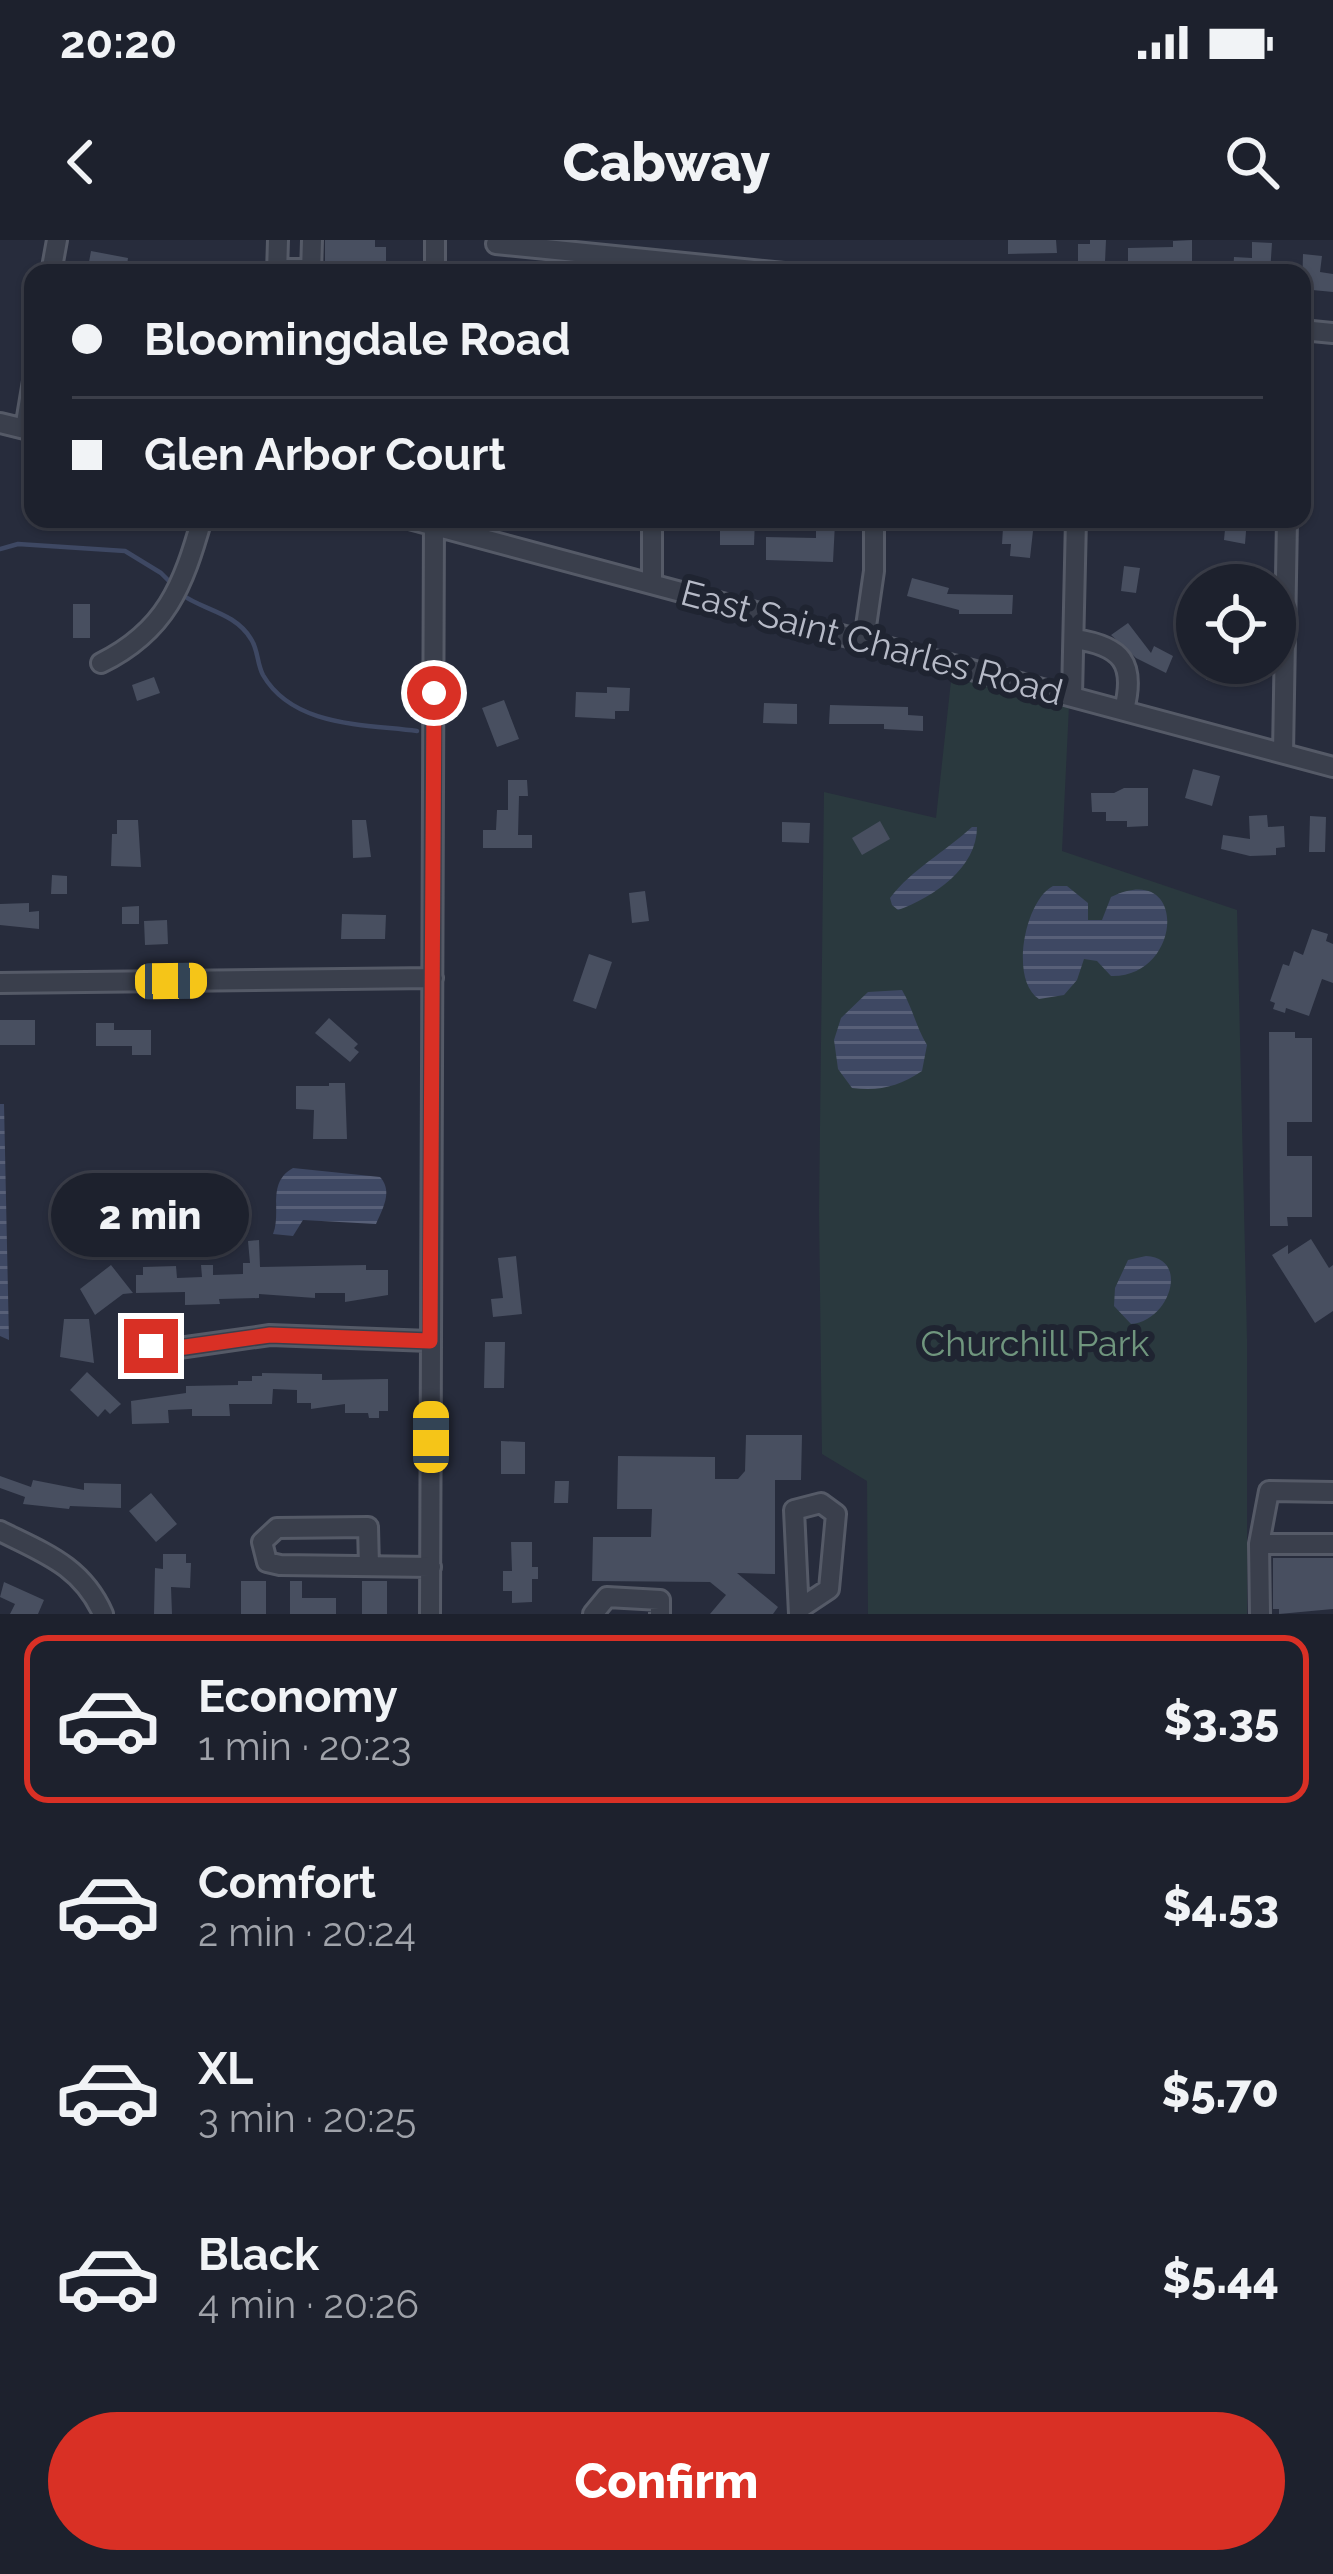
<!DOCTYPE html>
<html lang="en">
<head>
<meta charset="utf-8">
<style>
	body { margin:0; font-family:Raleway,sans-serif; background:#252935; color:#f1f3f6; height:100vh; display:flex; flex-direction:column; font-size:45px; white-space:nowrap }
	* { box-sizing:border-box; margin:0 }
	p { font-size:39px; color:#a0a3aa }
	.icon { flex:none; width:66px; height:66px; fill:none; stroke:currentColor; stroke-width:2; stroke-linecap:round; stroke-linejoin:round }
	.map { position:relative; height:1374px; overflow:hidden }
	.side { display:flex; flex-direction:column; background:#1d212d; flex:1 }
	.side>* { flex:none }
	.top-card { position:absolute; left:24px; top:24px; width:1287px; height:264px; border-radius:24px; box-shadow:0 3px 9px #0004,0 0 0 3px #3b3e49; display:grid; align-content:center; height:264px; padding:0 48px; background:#1d212d }
	.buttons { position:absolute; left:1176px; top:324px; display:grid; gap:24px }
	.buttons a { display:grid; place-items:center; width:120px; height:120px; border-radius:50%; background:#1d212d; box-shadow:0 3px 9px #0004,0 0 0 3px #3b3e49; font-size:60px }
	.end { position:absolute; width:54px; height:54px; margin:-27px; border:15px solid #d93025; background:#fff; box-shadow:0 0 0 6px #fff }
	.from { border-radius:50% }
	.bubble { position:absolute; height:84px; border-radius:42px; background:#1d212d; box-shadow:0 3px 9px #0004,0 0 0 3px #3b3e49; font-size:39px; font-weight:800; line-height:84px; text-align:center }
	.car { position:absolute; width:36px; height:72px; margin:-36px -18px; border-radius:15px; box-shadow:0 0 9px 3px #0007; background:linear-gradient(#f5c518 24%,#345 0 40%,#f5c518 0 76%,#345 0 86%,#f5c518 0) }
	.top-card b { display:flex; align-items:center; gap:42px; height:114px; font-size:45px }
	.top-card b+b { border-top:3px solid #3b3e49 }
	.top-card i { width:30px; height:30px; background:#f1f3f6 }
	ul { padding:21px 0 0; list-style:none }
	li { display:flex; align-items:center; gap:36px; height:168px; margin:0 24px 18px; padding:0 24px; border:6px solid transparent; border-radius:24px }
	li div { flex:1 }
	li b { display:block; font-size:45px }
	li em { font-style:normal; font-weight:800 }
	li.current { border-color:#d93025 }
	li>.icon { width:108px; height:108px; stroke-width:1.5 }
	.primary-button { display:flex; gap:24px; margin-top:auto; padding:24px 48px }
	.primary-button a { flex:1; height:138px; border-radius:72px; background:#d93025; color:#fff; font-size:48px; font-weight:800; line-height:138px; text-align:center }
	.status { display:flex; justify-content:space-between; align-items:center; height:84px; padding:0 60px; background:#1d212d; direction:ltr }
	.status svg { height:33px; fill:currentColor }
	header { display:flex; justify-content:space-between; align-items:center; height:156px; padding:0 48px; background:#1d212d; font-size:54px; font-weight:800 }
	.map>svg:first-child { display:block }
</style>
</head>
<body>
<div class="status"><b>20:20</b><svg viewBox="0 0 49 12"><path d="M0 12V9h3v3zM5 12V6h3v6zM10 12V3h3v9zM15 12V0h3v12zM26 1h20v11H26zM47 4h2v5h-2z"/></svg></div>
<header><svg class="icon" aria-label="back" viewBox="0 0 24 24"><path d="M15 5l-7 7 7 7"/></svg>Cabway<svg class="icon" aria-label="search" viewBox="0 0 24 24"><circle cx="10" cy="10" r="6"/><path d="M15 15l6 6"/></svg></header>
<div class="map">
<svg width="1333" height="1374" viewBox="0 0 1333 1374">
	<defs>
		<pattern id="water-rules" width="6" height="5" patternUnits="userSpaceOnUse" patternTransform="scale(3)"><rect width="6" height="5" fill="#3e4863"/><path d="M0 2.5h6" fill="none" stroke="#586078"/></pattern>
	</defs>
	<rect width="100%" height="100%" fill="#272c3c"/>
	<path fill="#2a393e" d="M952 432 1069 466 1062 611 1237 670 1247 1099V1374H868L867 1241 822 1214 819 970 824 552 936 578Z"/>
	<path fill="url(#water-rules)" d="M972 587H977C977 628 934 657 898 670L892 665 890 658C912 629 945 612 972 587Z
		M1053 646H1067L1088 663V680H1102L1111 657C1189 619 1183 738 1111 736L1097 721 1084 719 1077 740 1064 755 1039 759C1009 740 1025 660 1053 646Z
		M902 750C913 769 916 787 927 805L922 831C898 847 880 851 852 848L838 829 834 800 841 778 868 752Z
		M0 864H4L9 1100 0 1096Z
		M293 928 380 937C393 951 383 968 376 984L303 980 293 996 273 994C282 972 266 943 293 928Z
		M1146 1016C1190 1018 1170 1081 1131 1084L1114 1066 1115 1048 1128 1020Z"/>
	<g fill="none" stroke-linecap="round" stroke-linejoin="round">
		<path stroke="#3e4863" stroke-width="4.5" d="M0 309 18 304 125 311 161 333 173 345
			M181 354C202 370 235 372 251 399 258 409 257 424 263 435 293 487 364 484 417 491"/>
	</g>
	<path fill="#484f60" d="M325 0H375V7H386V31L325 33Z
		M1008 0H1056L1057 13 1008 14Z
		M1090 0H1106L1105 22 1078 21V4H1090Z
		M1192 0V29H1128V8L1173 7V1Z
		M1252 2 1272 3 1270 33H1233L1234 17 1252 18Z
		M91 11 128 18 126 33H87Z
		M1303 14 1322 16 1320 32 1333 34V52L1302 49Z
		M741 279H755L754 305H720V285H741Z
		M1226 279H1247L1245 304 1224 300Z
		M816 282 835 283 833 322 766 320V297L816 298Z
		M1003 288 1033 291 1030 318 1010 316 1011 304H1002Z
		M1124 326 1140 328 1136 353 1121 351Z
		M912 338 949 348 947 354 1013 355 1012 374H959V370L907 356Z
		M73 364H90V398H73Z
		M1128 383 1151 413 1154 406 1173 416 1166 433 1136 418 1111 395Z
		M1206 423H1229V428H1236V441L1206 440Z
		M154 437 160 453 137 461 132 445Z
		M607 447 630 448 629 471H615V479L575 477 576 452 607 453Z
		M504 460 519 499 497 507 482 468Z
		M764 463 797 464V484L763 483Z
		M830 465 908 467V475L923 476V491L884 489V484H829Z
		M1193 529 1220 536 1212 566 1185 558Z
		M508 540H527L528 556H519L518 595H532V608H483V590H496L497 570H508Z
		M1124 548H1148V586L1127 587V581H1106V572H1092L1091 553H1114Z
		M1267 575 1268 587 1284 586 1285 607 1276 608V615L1250 616 1221 609 1223 595 1250 599 1249 576Z
		M1310 576 1326 577 1325 612H1309Z
		M117 580H138L141 627 111 626 112 594H117Z
		M352 580H366L371 617 353 618Z
		M880 581 890 599 862 615 852 598Z
		M782 582 810 583 809 603 782 602Z
		M52 635 67 636V654H51Z
		M645 651 649 681 632 683 629 653Z
		M29 663V672L39 671V689L0 685V664Z
		M139 666V684H122V667Z
		M342 674 386 675 385 699H341Z
		M167 680 168 704 145 705 144 681Z
		M1312 689 1328 694 1326 701 1333 704V743L1322 739 1309 776 1286 768 1285 773 1273 769 1275 763 1270 761 1283 724 1289 726 1294 711 1303 715Z
		M589 714 612 722 596 769 573 761Z
		M329 778 358 804 354 808 359 812 350 822 315 793Z
		M0 780H35V805H0Z
		M96 783H114V790H151V815H132V806H96Z
		M1269 792H1295V798H1312V882H1287V916H1312V977H1287L1288 986H1270Z
		M329 843H345L347 899H313L314 870 296 869V846H329Z
		M1311 999 1329 1028 1333 1025V1071L1315 1083 1272 1015 1288 1005V1014Z
		M259 1000 260 1027 366 1025V1030H388V1055L345 1062V1053H315V1058L259 1054V1058L219 1059 220 1064 185 1065V1052L136 1053V1035H143V1027L176 1026 177 1038 202 1037 201 1025H213V1035L243 1034V1023H250L248 1001Z
		M516 1016 522 1074 493 1077 491 1059 503 1058 498 1018Z
		M111 1025 133 1053 123 1054 95 1075 80 1049Z
		M64 1079H89L94 1123 60 1117Z
		M485 1102H505L504 1148H484Z
		M87 1132 121 1164 110 1174 105 1169 98 1177 70 1150Z
		M262 1133 322 1134V1140L388 1139V1171H379V1178H369L368 1173H345V1164L311 1169V1163H297V1150L273 1149 272 1164H229L230 1176H192V1169L168 1170 169 1183 132 1184 131 1161 186 1153V1146L238 1145V1141H252V1136H262Z
		M746 1195H802L801 1240H775V1334L737 1333 778 1367 773 1374H710L726 1355 710 1342 592 1341 593 1297H651L652 1269H617L618 1216 715 1217V1239H738L745 1231Z
		M501 1201 525 1202V1234H501Z
		M0 1236 31 1247 33 1240 84 1250V1243L121 1244V1268L70 1266 69 1269 23 1264 25 1257 0 1248Z
		M555 1241H569L568 1263H554Z
		M151 1253 177 1284 156 1302 129 1271Z
		M511 1302H532V1327H538V1339H532V1362L512 1363V1351H503V1331H512Z
		M163 1314H186V1323H191L190 1348 171 1347 172 1374H154L155 1328 163 1329Z
		M1273 1318H1333V1369L1279 1374V1369H1273Z
		M241 1341H266V1374H241Z
		M290 1341H302V1358H336V1374H290Z
		M362 1341H387V1374H362Z
		M4 1342 44 1360 38 1374H10L15 1364 0 1357Z"/>
	<g fill="none" stroke-linecap="round" stroke-linejoin="round">
		<defs>
			<path id="minor" d="M496 4 784 33
				M277 29H311
				M51 33 57 0
				M277 33 278 0
				M311 33 312 0
				M435 33V0
				M1302 90 1333 93
				M0 183 33 191
				M25 189 33 141
				M409 279 1333 527
				M652 279V342
				M1075 399C1122 406 1136 423 1124 470
				M864 400 874 331V279
				M101 423C166 391 183 346 202 279
				M1072 456 1076 279
				M1283 513 1287 279
				M0 743 433 738
				M151 1106 179 1108 270 1095 430 1101
				M0 1291C44 1313 82 1326 103 1374
				M1259 1304H1333
				M369 1326 368 1287 277 1288 262 1302 267 1322 280 1325 431 1327
				M799 1369 829 1349 836 1274 821 1263 794 1270 799 1374
				M430 1374 434 279
				M593 1374 607 1357 660 1360V1374
				M1260 1374 1259 1304 1269 1251 1333 1252"/>
		</defs>
		<use href="#minor" stroke="#555a67" stroke-width="24"/>
		<use href="#minor" stroke="#3a3f4c" stroke-width="18"/>
	</g>
	<g fill="none" stroke-linecap="round" stroke-linejoin="round">
		<path stroke="#d93025" stroke-width="15" d="M151 1106 178 1108 270 1095 430 1101 434 453"/>
	</g>
	<g text-anchor="middle" stroke-width="12" stroke-linejoin="round" paint-order="stroke">
		<g font-size="36" fill="#b6bac7" stroke="#1f2431">
			<text transform="translate(872 402) rotate(15)" y="13">East Saint Charles Road</text>
		</g>
		<g font-size="36" fill="#70967e" stroke="#1f2431">
			<text x="1035" y="1116">Churchill Park</text>
		</g>
	</g>
</svg>
<div class="buttons">
<a><svg class="icon" aria-label="locate" viewBox="0 0 24 24"><circle cx="12" cy="12" r="6"/><path d="M12 2v4M12 18v4M2 12h4M18 12h4"/></svg></a>
</div>
<i class="end from" style="left:434px;top:453px"></i>
<i class="end" style="left:151px;top:1106px"></i>
<div class="bubble" style="left:51px;top:933px;width:198px">2 min</div>
<i class="car" style="left:171px;top:741px;rotate:89deg"></i>
<i class="car" style="left:431px;top:1197px;rotate:0deg"></i>
<div class="top-card">
<b><i class="from"></i>Bloomingdale Road</b>
<b><i></i>Glen Arbor Court</b>
</div>
</div>
<section class="side">
<ul>
<li class="current"><svg class="icon" aria-label="car" viewBox="0 0 24 24"><path d="M5 17H2v-5l4-1 3-4h7l3 4 3 1v5h-3M9 17h6M6 11h13"/><circle cx="7" cy="17" r="2"/><circle cx="17" cy="17" r="2"/></svg><div><b>Economy</b><p>1 min · 20:23</p></div><em>$3.35</em></li>
<li><svg class="icon" aria-label="car" viewBox="0 0 24 24"><path d="M5 17H2v-5l4-1 3-4h7l3 4 3 1v5h-3M9 17h6M6 11h13"/><circle cx="7" cy="17" r="2"/><circle cx="17" cy="17" r="2"/></svg><div><b>Comfort</b><p>2 min · 20:24</p></div><em>$4.53</em></li>
<li><svg class="icon" aria-label="car" viewBox="0 0 24 24"><path d="M5 17H2v-5l4-1 3-4h7l3 4 3 1v5h-3M9 17h6M6 11h13"/><circle cx="7" cy="17" r="2"/><circle cx="17" cy="17" r="2"/></svg><div><b>XL</b><p>3 min · 20:25</p></div><em>$5.70</em></li>
<li><svg class="icon" aria-label="car" viewBox="0 0 24 24"><path d="M5 17H2v-5l4-1 3-4h7l3 4 3 1v5h-3M9 17h6M6 11h13"/><circle cx="7" cy="17" r="2"/><circle cx="17" cy="17" r="2"/></svg><div><b>Black</b><p>4 min · 20:26</p></div><em>$5.44</em></li>
</ul>
<div class="primary-button"><a>Confirm</a></div>
</section>
</body>
</html>
